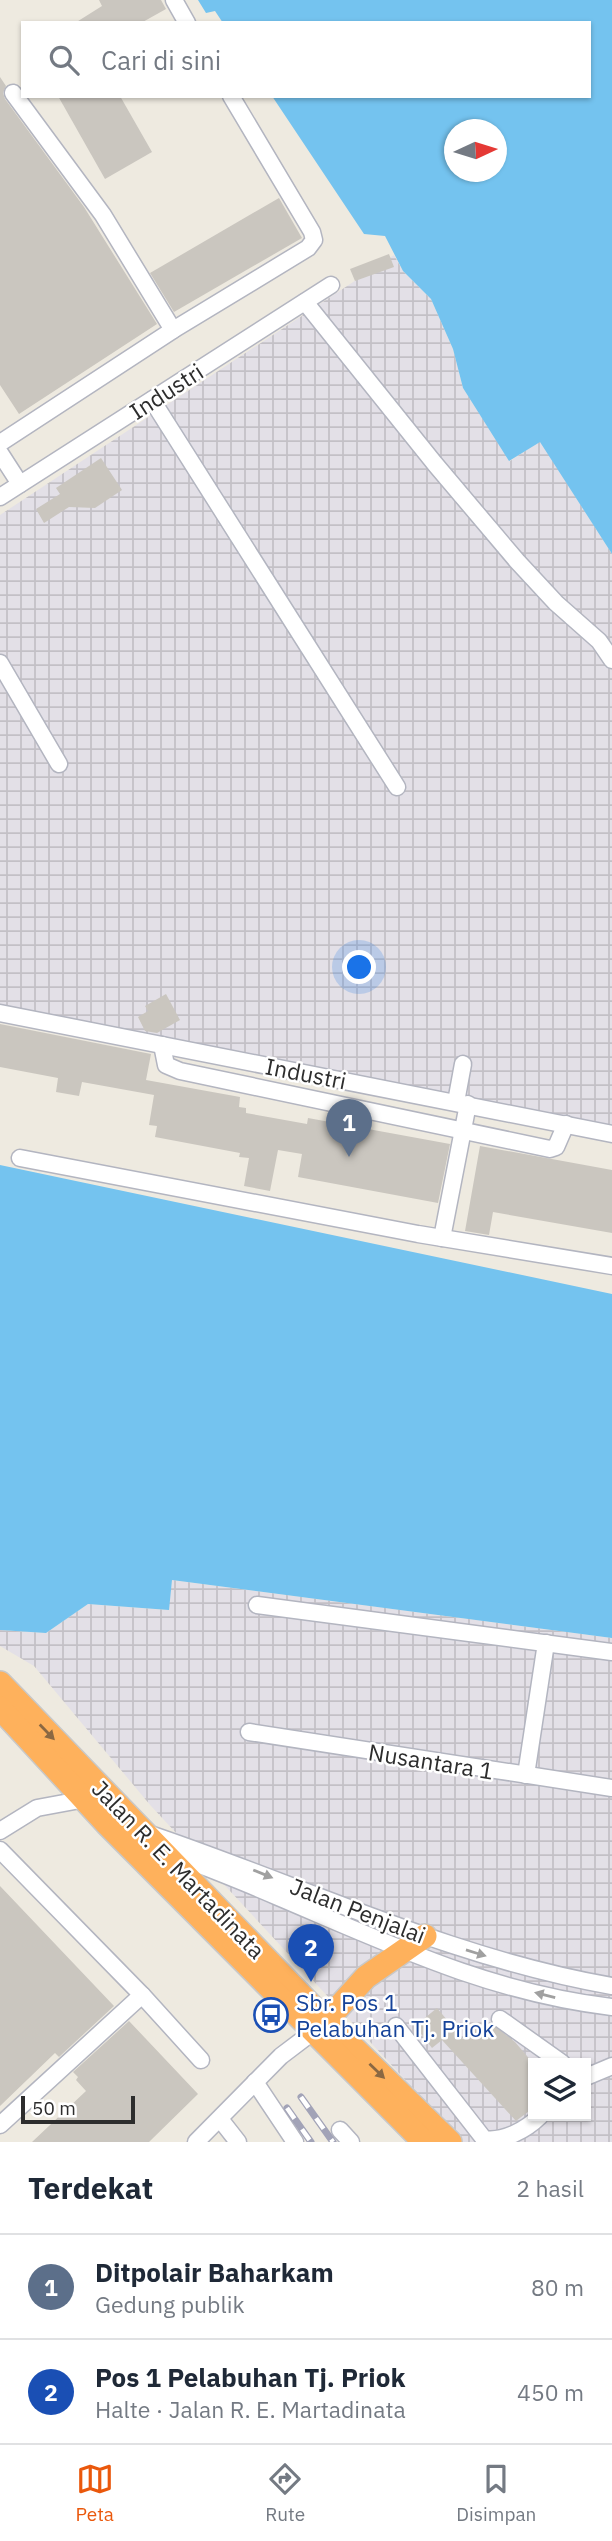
<!DOCTYPE html>
<html lang="id">
<head>
<meta charset="utf-8">
<style>
	body { margin:0; font-family:"IBM Plex Sans",sans-serif; background:#f2f2f3; color:#1f2937 }
	.controls { position:absolute; right:21px; bottom:21px; display:grid; overflow:hidden; border-radius:0px; box-shadow:0 2px 5px #0004 }
	.controls button { width:63px; height:63px; display:grid; place-items:center; padding:0; border:0; border-bottom:2px solid #e0e1e3; background:#fff; color:#1f2937; font:35px sans-serif }
	.compass { position:absolute; left:444px; top:119px; width:63px; height:63px; border-radius:50%; background:#fff; box-shadow:0 2px 5px #0004; rotate:86deg }
	.scale { position:absolute; left:21px; bottom:18px; width:114px; box-sizing:border-box; padding-left:7px; border:4px solid #2d2d2d; border-top:0; font-size:19px; line-height:24px; white-space:nowrap; color:#2d2d2d; -webkit-text-stroke:5px #fff; paint-order:stroke }
	.you { position:absolute; left:360px; top:968px; width:24px; height:24px; margin:-18px; border:5px solid #fff; border-radius:50%; background:#1a73e8; box-shadow:0 0 0 10px #1a73e833 }
	.badge { display:grid; place-items:center; width:46px; height:46px; border-radius:50%; background:#ea580c; color:#fff; font-size:23px; font-weight:700 }
	.pin { position:absolute; translate:-50% -58px; filter:drop-shadow(0 2px 4px #0008) }
	.pin::after { content:''; position:absolute; top:37px; width:24px; height:21px; background:inherit; clip-path:polygon(0 0,100% 0,50% 100%) }
	.list { margin:0; padding:0; list-style:none }
	h2 { display:flex; justify-content:space-between; align-items:center; height:91px; margin:0; padding:0 28px; font-size:30px }
	h2 small { font-size:23px; font-weight:400; color:#747a83 }
	.list li { display:grid; grid-template-columns:46px 1fr auto; gap:21px; align-items:center; box-sizing:border-box; height:105px; padding:0 28px; border-top:2px solid #e0e1e3 }
	.list b { display:block; font-size:26px; white-space:nowrap }
	.list p { margin:0; font-size:23px; white-space:nowrap; color:#747a83 }
	.list em { font-size:23px; font-style:normal; color:#747a83 }
	.icon { flex:none; width:38px; height:38px; fill:none; stroke:currentColor; stroke-width:2; stroke-linecap:round; stroke-linejoin:round }
	.map { position:relative; flex:none; width:612px; height:2142px; overflow:hidden }
	.search { position:absolute; background:#fff; box-shadow:0 2px 5px #0004; left:21px; right:21px; top:21px; height:77px; display:flex; align-items:center; gap:18px; box-sizing:border-box; padding:0 24px; border-radius:0px; color:#747a83; font-size:26px }
	.sheet { height:301px; background:#fff }
	nav { display:flex; justify-content:space-around; align-items:center; box-sizing:border-box; height:98px; border-top:2px solid #e0e1e3; background:#fff; font-size:19px; color:#747a83 }
	nav a { display:grid; justify-items:center; gap:4px }
	nav .on { color:#ea580c }
	.map>svg:first-child { display:block }
</style>
</head>
<body>
<div class="map">
<svg width="612" height="2142" viewBox="0 0 612 2142">
	<defs>
		<pattern id="industrial-grid" width="8" height="8" patternUnits="userSpaceOnUse" patternTransform="scale(1.75)"><rect width="8" height="8" fill="#e3e0e7"/><path d="M0 4h8M4 0v8" fill="none" stroke="#c3c0c6"/></pattern>
	</defs>
	<rect width="100%" height="100%" fill="#eeeae0"/>
	<g fill="url(#industrial-grid)" fill-rule="evenodd">
		<polygon points="394,255 403,271 431,299 453,349 463,388 510,461 540,441 612,554 612,1127 0,1004 0,515"/>
		<path d="M 172,1580 L 612,1638 L 612,2142 L 463,2142 L 151,1806 L 34,1666 L 0,1646 L 0,1630 L 46,1633 L 88,1604 L 168,1610 ZM 533,2063 L 586,2063 L 586,2116 L 533,2116 Z"/>
	</g>
	<g fill="#74c3ef" fill-rule="evenodd">
		<path d="M 198,0 L 612,0 L 612,554 L 540,442 L 509,461 L 463,388 L 453,349 L 431,299 L 403,271 L 385,236 L 364,234 L 272,96 L 589,96 L 589,23 L 223,23 L 215,11 L 206,13 ZM 454,130 L 496,130 L 496,172 L 454,172 Z"/>
		<polygon points="0,1165 612,1294 612,1638 172,1580 169,1610 88,1604 46,1633 0,1630"/>
	</g>
	<g fill="#cac6bf">
		<polygon points="99,0 161,0 166,9 141,23 75,23 102,6"/>
		<polygon points="0,77 6,86 3,93 5,99 84,207 157,324 19,414 0,385"/>
		<polygon points="58,96 120,96 152,152 105,179"/>
		<polygon points="279,198 302,238 174,312 150,273"/>
		<polygon points="389,254 394,267 355,281 350,269"/>
		<polygon points="101,458 122,490 95,508 69,507 44,523 36,509 60,494 56,488"/>
		<polygon points="166,994 180,1020 157,1033 145,1031 138,1017 148,1011 145,1006"/>
		<polygon points="0,1024 151,1054 146,1080 240,1097 239,1107 246,1108 246,1113 307,1124 308,1118 450,1144 438,1203 298,1177 302,1154 278,1150 270,1191 244,1186 249,1158 239,1157 240,1153 155,1137 157,1126 149,1125 154,1095 82,1082 79,1096 56,1092 58,1078 0,1067"/>
		<polygon points="480,1146 612,1170 612,1233 493,1212 489,1235 465,1231"/>
		<polygon points="0,1886 114,2006 59,2057 55,2053 0,2106"/>
		<polygon points="437,2008 463,2039 476,2028 481,2032 491,2023 515,2042 533,2063 533,2108 516,2121 442,2040 432,2048 415,2026"/>
		<polygon points="129,2021 198,2094 149,2142 32,2142 86,2091 76,2080 78,2077 73,2072"/>
	</g>
	<g fill="none" stroke-linecap="round" stroke-linejoin="round">
		<g stroke="#b3b5c0" stroke-width="19">
			<g id="minor">
				<polyline points="174,0 187,23"/>
				<polyline points="13,93 103,215 173,330"/>
				<polyline points="305,302 435,464 517,561 556,603 599,641 612,660"/>
				<polyline points="152,400 397,787"/>
				<polyline points="0,443 173,330 308,248 314,240 312,232 231,96"/>
				<polyline points="0,453 20,484"/>
				<polyline points="0,497 331,285"/>
				<polyline points="0,663 59,764"/>
				<polyline points="0,1013 612,1134"/>
				<polyline points="162,1045 166,1065 180,1071 550,1149 556,1147 566,1124"/>
				<polyline points="456,1102 463,1064"/>
				<polyline points="20,1158 418,1234 612,1266"/>
				<polyline points="442,1238 468,1104"/>
				<polyline points="257,1605 612,1652"/>
				<polyline points="249,1732 612,1788"/>
				<polyline points="526,1775 546,1643"/>
				<polyline points="0,1831 37,1808 91,1798"/>
				<path d="M 147,1833 C 302,1885 450,1958 612,1986"/>
				<polyline points="0,1850 142,1995 201,2060"/>
				<path d="M 169,1853 C 205,1867 242,1881 278,1897 C 389,1944 491,1993 612,2007"/>
				<polyline points="500,2019 562,2063"/>
				<path d="M 396,2026 L 484,2139 C 503,2142 526,2130 540,2116"/>
				<polyline points="586,2077 612,2066"/>
				<polyline points="255,2082 295,2142"/>
				<polyline points="220,2119 238,2142"/>
				<polyline points="0,2125 142,1995"/>
				<polyline points="340,2130 351,2142"/>
				<polyline points="196,2142 281,2056 322,2025"/>
			</g>
		</g>
		<g stroke="#c8c8c8" stroke-width="26">
			<g id="highway">
				<polyline points="0,1683 326,2021 450,2142"/>
				<polyline points="0,1708 107,1824 424,2142"/>
				<polyline points="326,2021 366,1977 425,1936"/>
			</g>
		</g>
		<use href="#minor" stroke="#fff" stroke-width="16"/>
		<use href="#highway" stroke="#feb15c" stroke-width="23"/>
		<g stroke="#a2a3b7" stroke-width="7">
			<g id="rail">
				<polyline points="301,2097 333,2142"/>
				<polyline points="287,2108 311,2142"/>
			</g>
		</g>
		<use href="#rail" stroke="#fff" stroke-width="4.5" stroke-dasharray="13" stroke-linecap="butt"/>
	</g>
	<defs><path id="oneway-solid" d="M-6-.8H1V-3.2L6.5 0L1 3.2V.8H-6Z" transform="scale(1.75)"/></defs>
	<g fill="#8b6842">
		<use href="#oneway-solid" transform="translate(47 1732) rotate(46)"/>
		<use href="#oneway-solid" transform="translate(377 2071) rotate(44)"/>
	</g>
	<g fill="#a0a0a0">
		<use href="#oneway-solid" transform="translate(263 1874) rotate(22)"/>
		<use href="#oneway-solid" transform="translate(476 1953) rotate(17)"/>
		<use href="#oneway-solid" transform="translate(545 1995) rotate(-166)"/>
	</g>
	<defs>
		<g id="bus-ring" transform="scale(1.75)"><circle r="9.5" fill="#fff" stroke="#1a4fb4" stroke-width="1.5"/><path d="M-5-6H5V4H4V6H2V4H-2V6H-4V4H-5ZM-3.5-4V0h7V-4ZM-3.5 1.2v1.5H-2V1.2ZM2 1.2v1.5H3.5V1.2Z" fill="#1a4fb4"/></g>
	</defs>
	<g fill-rule="evenodd">
		<use href="#bus-ring" x="271" y="2015"/>
	</g>
	<g text-anchor="middle" dominant-baseline="central" stroke-width="5" stroke-linejoin="round" paint-order="stroke">
		<g font-size="23" fill="#2d2d2d" stroke="#fff">
			<text transform="translate(166 391) rotate(-33)">Industri</text>
			<text transform="translate(306 1073) rotate(11)">Industri</text>
			<text transform="translate(431 1761) rotate(9)">Nusantara 1</text>
			<text transform="translate(179 1869) rotate(46)">Jalan R. E. Martadinata</text>
			<text transform="translate(358 1910) rotate(21)">Jalan Penjalai</text>
		</g>
		<g font-size="23" fill="#164399" stroke="#fff" text-anchor="start">
			<text x="296" y="2002">Sbr. Pos 1<tspan x="296" dy="26">Pelabuhan Tj. Priok</tspan></text>
		</g>
	</g>
</svg>
<div class="controls">
<button><svg class="icon" aria-label="layers" viewBox="0 0 24 24"><path d="M12 4l9 5-9 5-9-5zM3 14l9 5 9-5"/></svg></button>
</div>
<svg class="compass" viewBox="-18 -18 36 36"><path d="M0-13l5 13h-10z" fill="#e53935"/><path d="M0 13l5-13h-10z" fill="#747a83"/></svg>
<div class="scale">50 m</div>
<div class="you"></div>
<div class="pin badge" style="left:349px;top:1157px;background:#5c6f8a">1</div>
<div class="pin badge" style="left:311px;top:1982px;background:#1a4fb4">2</div>
<div class="search"><svg class="icon" aria-label="search" viewBox="0 0 24 24"><circle cx="10" cy="10" r="6"/><path d="M15 15l6 6"/></svg>Cari di sini</div>
</div>
<section class="sheet">
<h2>Terdekat<small>2 hasil</small></h2>
<ul class="list">
<li><span class="badge" style="background:#5c6f8a">1</span><div><b>Ditpolair Baharkam</b><p>Gedung publik</p></div><em>80 m</em></li>
<li><span class="badge" style="background:#1a4fb4">2</span><div><b>Pos 1 Pelabuhan Tj. Priok</b><p>Halte · Jalan R. E. Martadinata</p></div><em>450 m</em></li>
</ul>
</section>
<nav>
<a class="on"><svg class="icon" aria-label="map" viewBox="0 0 24 24"><path d="M3 6l6-2 6 2 6-2v14l-6 2-6-2-6 2zM9 4v14M15 6v14"/></svg>Peta</a>
<a><svg class="icon" aria-label="directions" viewBox="0 0 24 24"><path d="M12 3l9 9-9 9-9-9zM9 14v-3h6M13 9l2 2-2 2"/></svg>Rute</a>
<a><svg class="icon" aria-label="saved" viewBox="0 0 24 24"><path d="M7 4h10v16l-5-4-5 4z"/></svg>Disimpan</a>
</nav>
</body>
</html>
